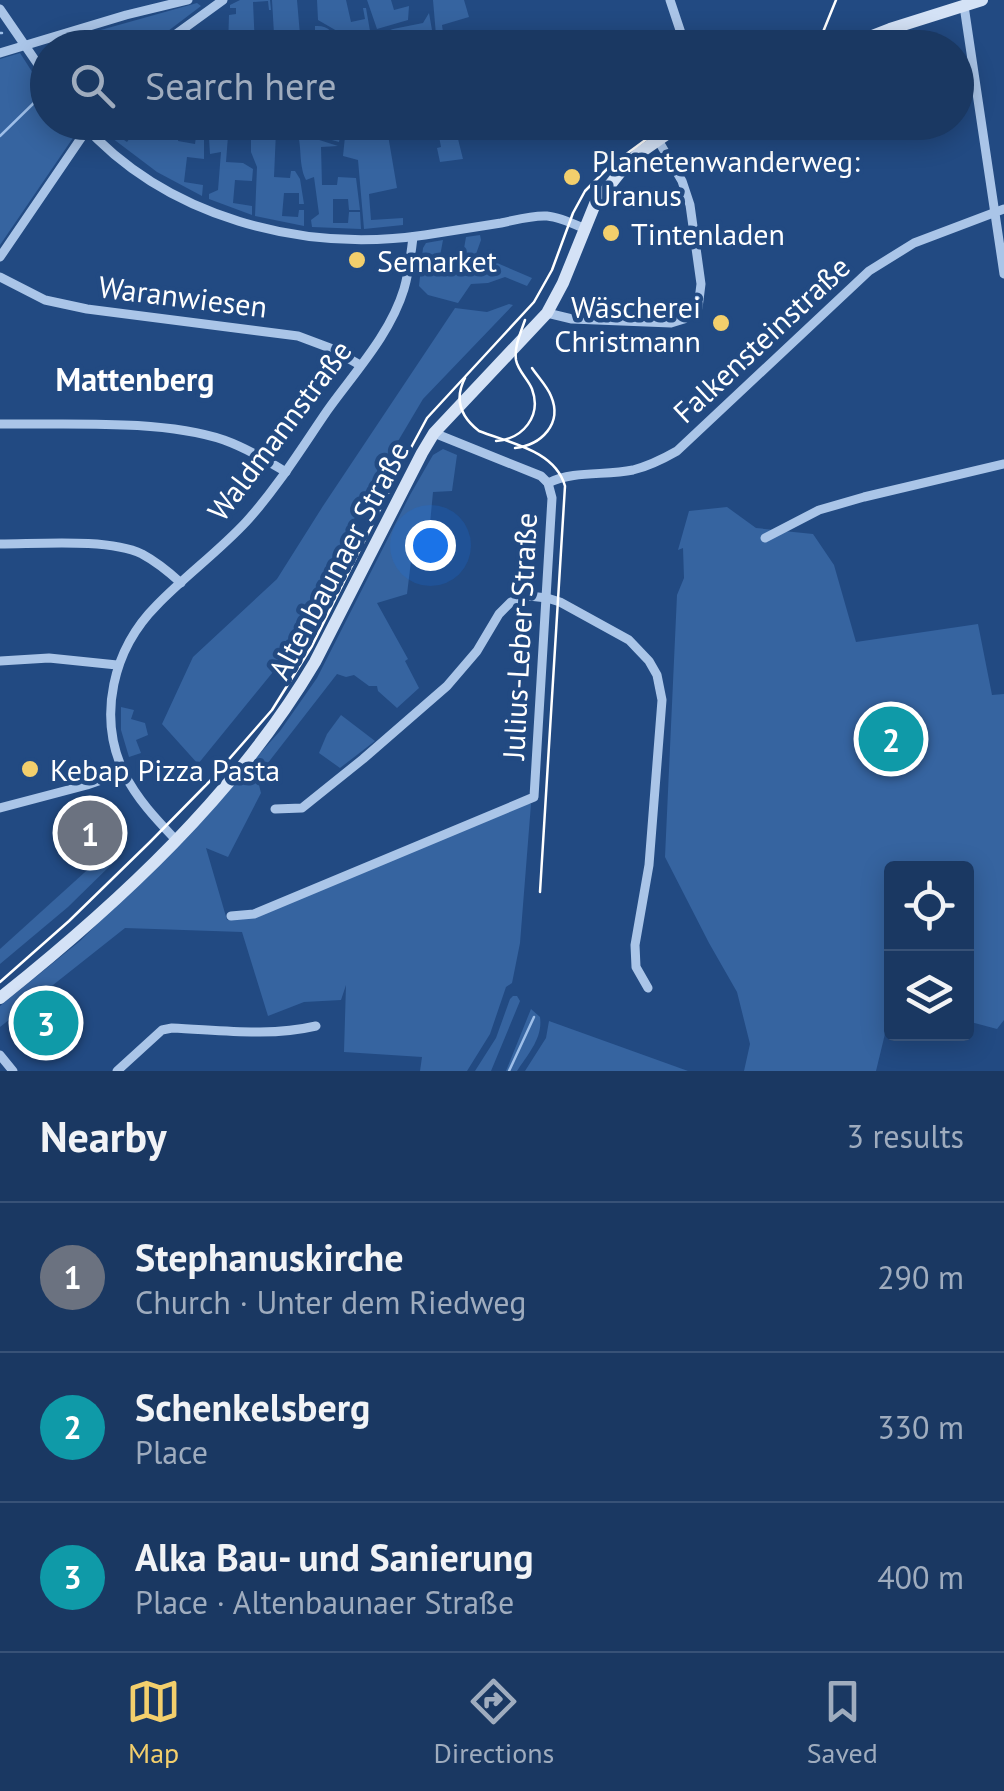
<!DOCTYPE html>
<html lang="en">
<head>
<meta charset="utf-8">
<style>
	body { margin:0; font-family:"PT Sans",sans-serif; background:#27436b; color:#f1f3f6 }
	.controls { position:absolute; right:30px; bottom:30px; display:grid; overflow:hidden; border-radius:10px; box-shadow:0 5px 25px #0003 }
	.controls button { width:90px; height:90px; display:grid; place-items:center; padding:0; border:0; border-bottom:2px solid #385277; background:#1a3862; color:#f1f3f6; font:50px sans-serif }
	.you { position:absolute; left:430px; top:545px; width:35px; height:35px; margin:-25px; border:8px solid #fff; border-radius:50%; background:#1a73e8; box-shadow:0 0 0 15px #1a73e833 }
	.badge { display:grid; place-items:center; width:65px; height:65px; border-radius:50%; background:#f3cf6c; color:#fff; font-size:32px; font-weight:700 }
	.pin { position:absolute; translate:-50% -50%; border:5px solid #fff; box-shadow:0 2px 10px #0006 }
	.list { margin:0; padding:0; list-style:none }
	h2 { display:flex; justify-content:space-between; align-items:center; height:130px; margin:0; padding:0 40px; font-size:42px }
	h2 small { font-size:32px; font-weight:400; color:#9facbe }
	.list li { display:grid; grid-template-columns:65px 1fr auto; gap:30px; align-items:center; box-sizing:border-box; height:150px; padding:0 40px; border-top:2px solid #385277 }
	.list b { display:block; font-size:38px; white-space:nowrap }
	.list p { margin:0; font-size:32px; white-space:nowrap; color:#9facbe }
	.list em { font-size:32px; font-style:normal; color:#9facbe }
	.icon { flex:none; width:55px; height:55px; fill:none; stroke:currentColor; stroke-width:2; stroke-linecap:round; stroke-linejoin:round }
	.map { position:relative; flex:none; width:1004px; height:1071px; overflow:hidden }
	.search { position:absolute; background:#1a3862; box-shadow:0 5px 25px #0003; left:30px; right:30px; top:30px; height:110px; display:flex; align-items:center; gap:25px; box-sizing:border-box; padding:0 35px; border-radius:55px; color:#9facbe; font-size:38px }
	.sheet { height:580px; background:#1a3862 }
	nav { display:flex; justify-content:space-around; align-items:center; box-sizing:border-box; height:140px; border-top:2px solid #385277; background:#1a3862; font-size:28px; color:#9facbe }
	nav a { display:grid; justify-items:center; gap:5px }
	nav .on { color:#f3cf6c }
	.map>svg:first-child { display:block }
</style>
</head>
<body>
<div class="map">
<svg width="1004" height="1071" viewBox="0 0 1004 1071">
	<rect width="100%" height="100%" fill="#224a82"/>
	<g fill="#3664a0">
		<polygon points="240,0 270,0 271,10 269,10 268,1 253,2 255,47 228,47 229,15 236,14 236,8 230,8 230,5"/>
		<path d="M 272,0 L 297,0 L 300,35 L 315,34 L 315,26 C 328,25 334,32 337,43 L 336,46 L 281,47 L 274,34 Z"/>
		<polygon points="317,0 346,0 351,22 365,19 363,8 366,8 370,31 342,43 337,31 318,20"/>
		<polygon points="367,0 391,0 394,10 409,6 408,20 377,29"/>
		<polygon points="433,0 464,0 469,17 442,25 443,32 436,35"/>
		<polygon points="197,3 201,6 147,47 87,47 90,33"/>
		<polygon points="429,13 435,47 343,47 393,29 423,23"/>
		<polygon points="20,53 47,95 48,122 72,123 77,128 77,132 0,245 0,59"/>
		<polygon points="141,123 181,123 178,141 195,144 196,137 204,138 204,159 187,157 184,182 203,185 202,196 157,172 112,138 115,134 127,142"/>
		<polygon points="208,123 229,123 226,162 243,163 253,169 252,181 235,180 233,203 252,206 252,215 209,199 209,194 218,190 221,152 210,154"/>
		<polygon points="251,123 264,123 292,131 276,131 274,177 290,178 291,171 295,171 300,179 304,204 299,204 299,193 284,193 282,216 298,217 299,210 304,210 304,226 255,216 257,167 251,152"/>
		<path d="M 295,123 L 343,123 L 339,142 L 314,135 L 313,138 L 338,146 L 321,147 L 322,185 L 337,185 L 338,177 L 356,178 L 360,210 L 349,210 L 348,199 L 333,199 L 333,223 L 348,223 L 349,212 L 360,212 L 361,229 L 312,227 L 311,220 L 319,214 L 314,177 L 306,180 C 297,162 304,141 294,127 Z"/>
		<polygon points="454,123 463,159 440,162 437,148 441,147 437,126 428,126 427,123 387,129 397,188 369,194 371,220 403,218 403,225 364,229 358,160 343,156 346,127 349,123"/>
		<polygon points="480,235 481,240 476,254 532,278 527,286 505,277 488,283 471,284 458,303 428,295 419,286 423,248 426,243 443,240 440,256 431,255 428,268 467,276 470,262 462,260 466,237"/>
		<polygon points="509,304 513,305 423,399 366,495 286,656 198,764 162,724 193,657 277,579 323,506 455,308 487,312"/>
		<polygon points="443,449 457,455 452,491 433,492 430,524 412,553 407,594 377,603 408,659 405,661 419,688 397,708 378,691 377,686 369,686 354,675 346,677 337,674 257,777 261,793 228,857 206,848 227,920 255,917 528,803 531,804 520,943 512,983 506,987 490,1034 467,1071 420,1071 422,1057 344,1052 346,985 341,1000 304,1002 268,1016 242,932 125,928 0,1027 0,1006 80,941 186,836 280,731 317,678 410,495 433,455"/>
		<polygon points="727,507 756,528 813,534 834,565 856,642 978,624 992,695 1004,694 1004,1020 997,1029 967,1021 966,868 892,868 891,1009 876,1071 744,1071 750,1044 737,992 709,943 665,857 677,595 684,578 683,548 678,550 689,511"/>
		<polygon points="121,707 134,710 131,719 145,723 148,735 136,740 141,753 129,757 121,730"/>
		<polygon points="341,715 375,741 340,768 319,753 327,734"/>
		<polygon points="116,844 118,858 68,907 0,964 0,949"/>
		<polygon points="513,996 517,996 520,1001 491,1071 475,1071 496,1038 510,999"/>
		<path d="M 531,1009 L 540,1017 C 543,1038 528,1054 517,1071 L 506,1071 Z"/>
		<polygon points="549,1021 688,1071 525,1071 546,1038"/>
	</g>
	<g fill="none" stroke-linecap="round" stroke-linejoin="round">
		<g stroke="#9ebfe9" stroke-width="2.5">
			<polyline points="0,33 2,33"/>
			<polyline points="0,136 40,97"/>
			<polyline points="509,1071 534,1017"/>
		</g>
		<g stroke="#aac5e8" stroke-width="9">
			<polyline points="670,0 686,48"/>
			<polyline points="964,6 1004,274"/>
			<polyline points="0,9 48,79"/>
			<polyline points="157,48 223,0"/>
			<polyline points="0,53 126,15 188,0"/>
			<path d="M 81,122 C 166,218 302,253 425,235 C 451,231 476,227 501,223 C 516,220 532,215 547,216 C 559,217 572,223 583,228"/>
			<polyline points="0,257 92,122"/>
			<polyline points="0,277 45,300 87,309 298,336 330,348 360,365"/>
			<polyline points="547,313 572,319 671,323 684,319 698,308 701,284 690,205 682,181 658,140"/>
			<path d="M 0,424 C 68,425 160,419 224,440 C 246,448 266,460 286,472"/>
			<path d="M 548,483 C 575,470 605,476 633,470 C 649,466 663,459 677,451 L 869,271 L 914,243 L 1004,209"/>
			<polyline points="765,538 819,510 864,497 1004,464"/>
			<path d="M 0,544 C 39,544 108,538 142,554 C 157,562 169,572 181,583"/>
			<polyline points="0,661 49,658 117,665"/>
			<polyline points="0,808 87,785 124,772"/>
			<polyline points="275,809 302,808 363,759 447,686 477,651 499,614 511,602 529,596 547,598 560,602 629,640 649,661 657,675 662,700 649,865 635,945 636,967 648,988"/>
			<path d="M 175,839 C 156,819 137,799 124,773 C 97,716 113,649 157,605 C 185,576 218,552 246,522 C 277,488 301,449 327,411 C 354,373 390,335 404,289 C 409,272 411,254 413,237"/>
			<polyline points="231,916 254,914 534,797 552,498 548,483 541,476 434,433"/>
			<polyline points="0,1055 13,1071"/>
			<path d="M 117,1071 L 162,1030 L 172,1028 C 220,1030 269,1037 316,1026"/>
		</g>
		<g stroke="#d4e2f6" stroke-width="12">
			<polyline points="841,48 890,29 982,0"/>
			<path d="M 0,998 C 119,903 237,794 315,662 L 422,453 L 434,433 L 547,313 L 563,283 L 595,204 L 621,171 L 638,154 L 684,122"/>
		</g>
		<g stroke="#fff" stroke-width="2.5">
			<polyline points="809,48 823,32 836,0"/>
			<path d="M 465,378 C 454,399 461,417 479,431 C 509,443 555,450 565,486 L 540,892"/>
			<path d="M 496,441 C 523,439 542,416 532,389 C 528,379 518,371 516,360 C 514,346 521,332 525,320"/>
			<path d="M 515,448 C 541,445 563,424 551,396 C 547,386 538,377 532,368"/>
			<polyline points="0,982 69,921 150,842 209,782 272,710 312,646 405,459 427,418 534,302 552,270 573,213 585,191 610,166 670,122"/>
		</g>
	</g>
	<g fill="#f3cf6c" stroke="#224a82" stroke-width="4">
		<circle cx="572" cy="177" r="10"/>
		<circle cx="611" cy="233" r="10"/>
		<circle cx="357" cy="260" r="10"/>
		<circle cx="721" cy="323" r="10"/>
		<circle cx="30" cy="769" r="10"/>
	</g>
	<g text-anchor="middle" dominant-baseline="central" stroke-width="9" stroke-linejoin="round" paint-order="stroke">
		<g font-size="30" fill="#fff" stroke="#224a82" text-anchor="start">
			<text x="592" y="160">Planetenwanderweg:<tspan x="592" dy="34">Uranus</tspan></text>
			<text x="631" y="233">Tintenladen</text>
			<text x="377" y="260">Semarket</text>
			<text x="701" y="306" text-anchor="end">Wäscherei<tspan x="701" dy="34">Christmann</tspan></text>
			<text x="50" y="769">Kebap Pizza Pasta</text>
		</g>
		<g font-size="30" fill="#fff" stroke="#224a82">
			<text transform="translate(183 296) rotate(7)">Waranwiesen</text>
			<text transform="translate(761 339) rotate(-43)">Falkensteinstraße</text>
			<text transform="translate(279 430) rotate(-53)">Waldmannstraße</text>
			<text transform="translate(338 560) rotate(-62)">Altenbaunaer Straße</text>
			<text transform="translate(519 636) rotate(-87)">Julius-Leber-Straße</text>
		</g>
		<g font-size="32" font-weight="bold" fill="#fff" stroke="#224a82">
			<text x="135" y="379">Mattenberg</text>
		</g>
	</g>
</svg>
<div class="controls">
<button><svg class="icon" aria-label="locate" viewBox="0 0 24 24"><circle cx="12" cy="12" r="6"/><path d="M12 2v4M12 18v4M2 12h4M18 12h4"/></svg></button>
<button><svg class="icon" aria-label="layers" viewBox="0 0 24 24"><path d="M12 4l9 5-9 5-9-5zM3 14l9 5 9-5"/></svg></button>
</div>
<div class="you"></div>
<div class="pin badge" style="left:90px;top:833px;background:#6b7280">1</div>
<div class="pin badge" style="left:891px;top:739px;background:#0f9aa8">2</div>
<div class="pin badge" style="left:46px;top:1023px;background:#0f9aa8">3</div>
<div class="search"><svg class="icon" aria-label="search" viewBox="0 0 24 24"><circle cx="10" cy="10" r="6"/><path d="M15 15l6 6"/></svg>Search here</div>
</div>
<section class="sheet">
<h2>Nearby<small>3 results</small></h2>
<ul class="list">
<li><span class="badge" style="background:#6b7280">1</span><div><b>Stephanuskirche</b><p>Church · Unter dem Riedweg</p></div><em>290 m</em></li>
<li><span class="badge" style="background:#0f9aa8">2</span><div><b>Schenkelsberg</b><p>Place</p></div><em>330 m</em></li>
<li><span class="badge" style="background:#0f9aa8">3</span><div><b>Alka Bau- und Sanierung</b><p>Place · Altenbaunaer Straße</p></div><em>400 m</em></li>
</ul>
</section>
<nav>
<a class="on"><svg class="icon" aria-label="map" viewBox="0 0 24 24"><path d="M3 6l6-2 6 2 6-2v14l-6 2-6-2-6 2zM9 4v14M15 6v14"/></svg>Map</a>
<a><svg class="icon" aria-label="directions" viewBox="0 0 24 24"><path d="M12 3l9 9-9 9-9-9zM9 14v-3h6M13 9l2 2-2 2"/></svg>Directions</a>
<a><svg class="icon" aria-label="saved" viewBox="0 0 24 24"><path d="M7 4h10v16l-5-4-5 4z"/></svg>Saved</a>
</nav>
</body>
</html>
